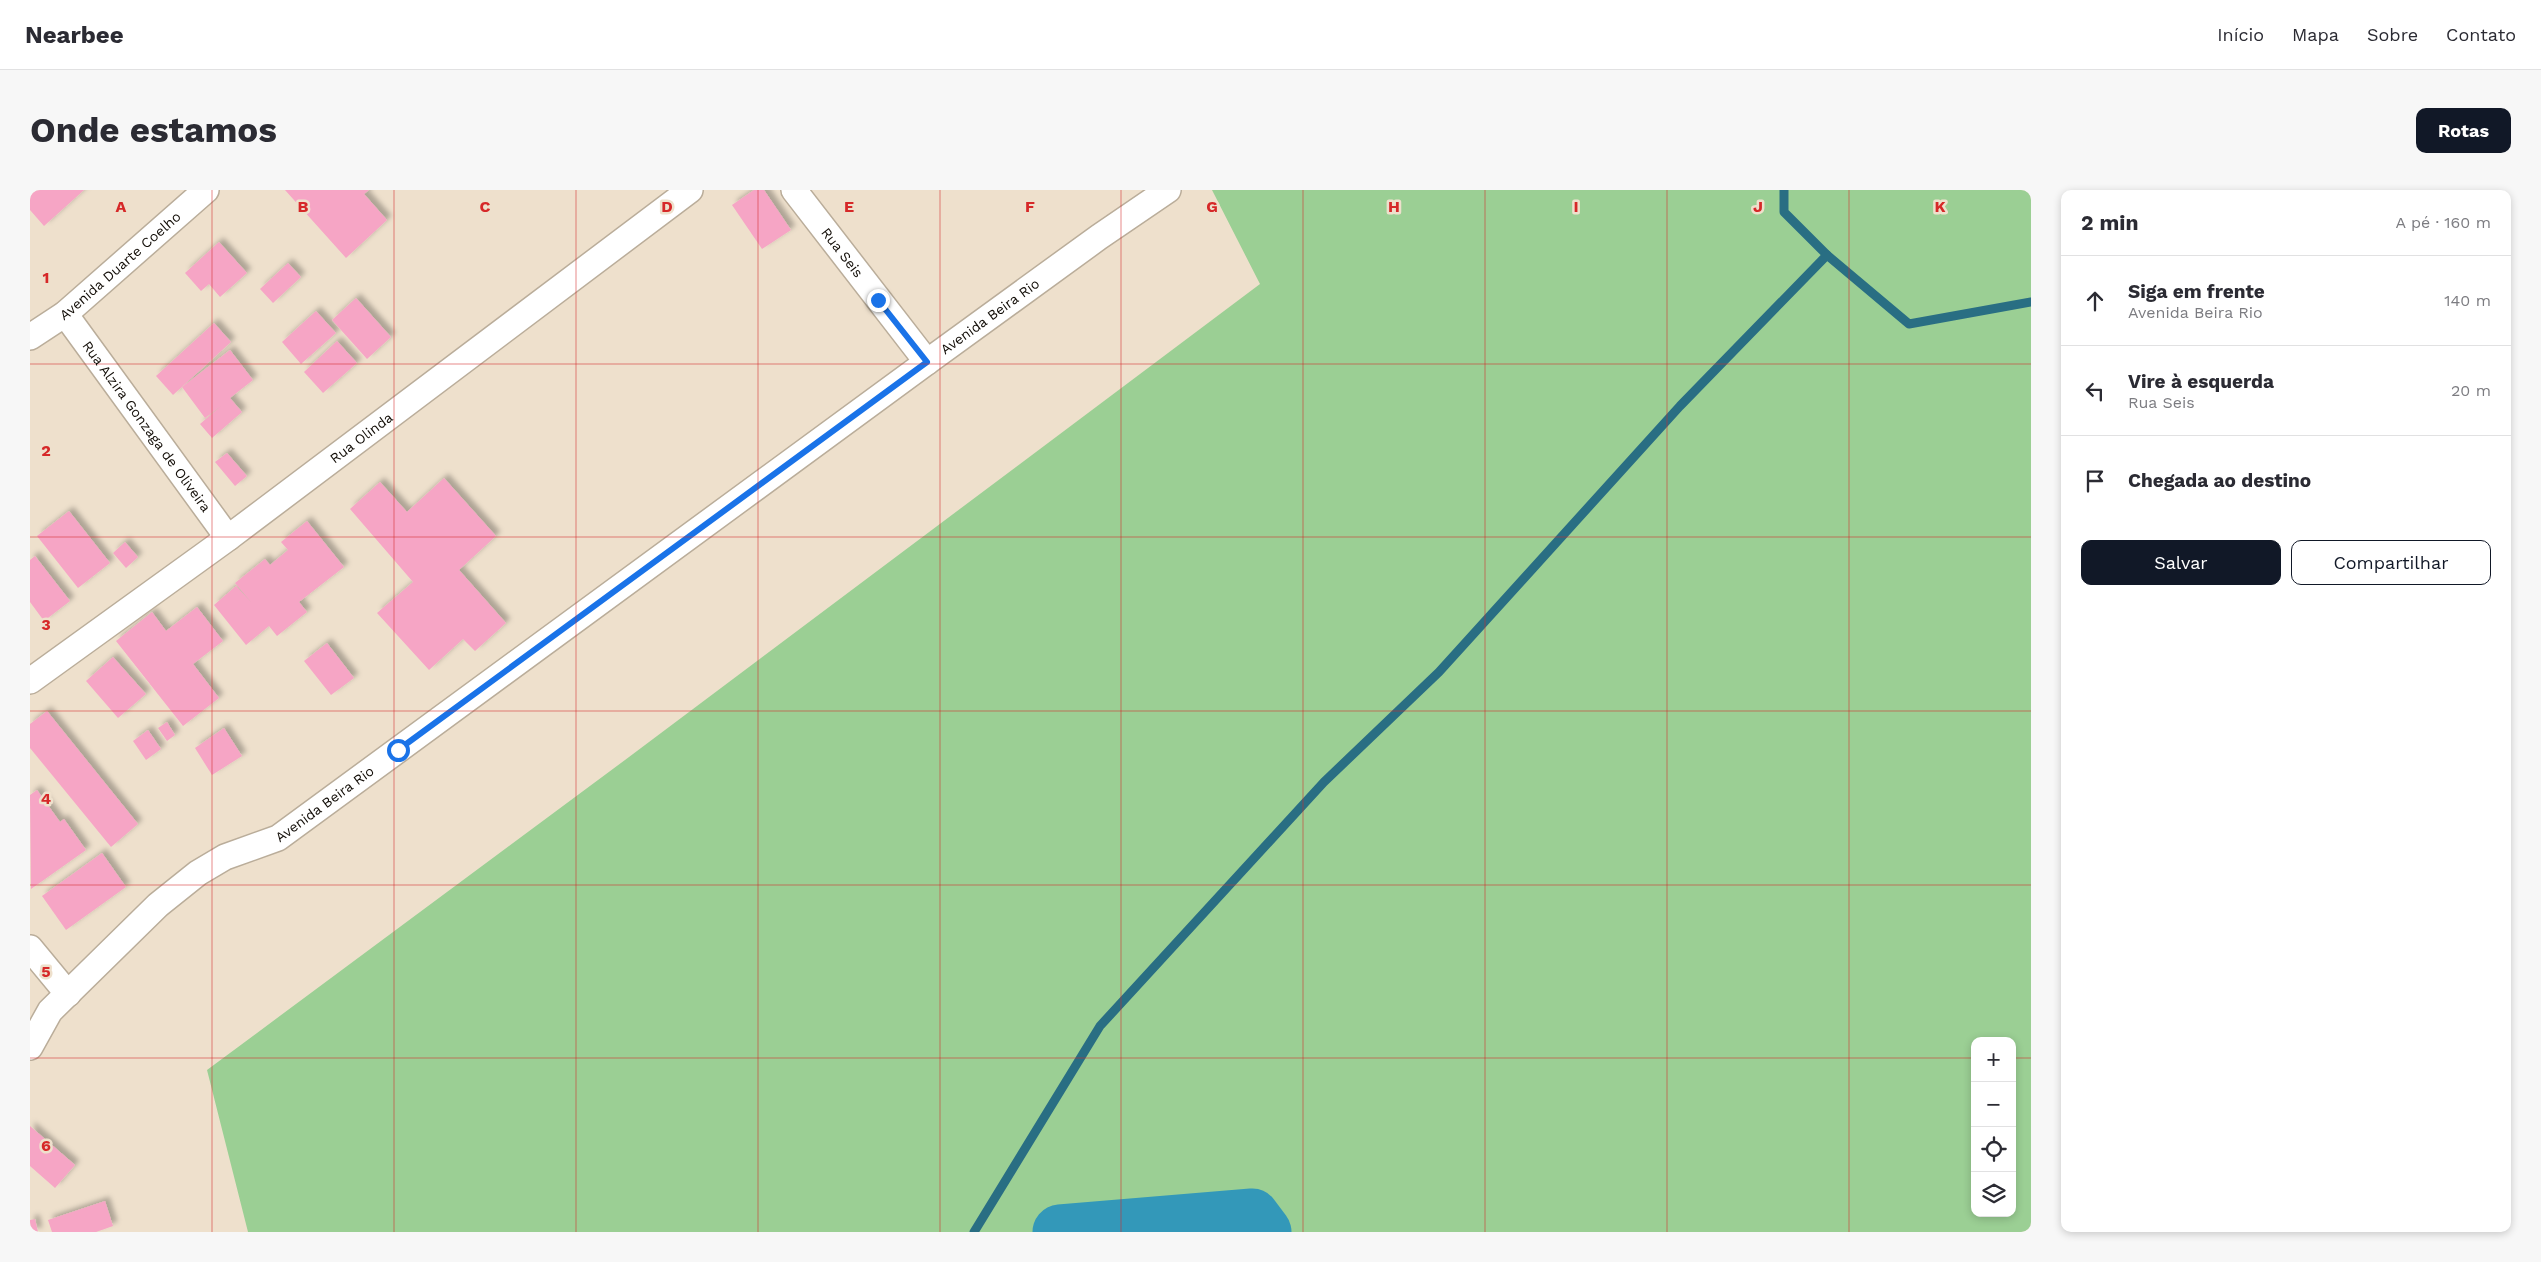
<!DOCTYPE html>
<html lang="pt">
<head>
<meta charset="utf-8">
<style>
	body { margin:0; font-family:"Work Sans",sans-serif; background:#f7f7f7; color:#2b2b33 }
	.controls { position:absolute; right:15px; bottom:15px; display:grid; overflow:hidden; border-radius:10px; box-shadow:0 2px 8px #0003 }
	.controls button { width:45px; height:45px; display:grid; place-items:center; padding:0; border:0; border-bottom:1px solid #e1e1e2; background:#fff; color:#2b2b33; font:25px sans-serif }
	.stop { position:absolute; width:15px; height:15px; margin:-11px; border:4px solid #1a73e8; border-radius:50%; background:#fff }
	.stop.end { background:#1a73e8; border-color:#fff; box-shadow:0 1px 5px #0008 }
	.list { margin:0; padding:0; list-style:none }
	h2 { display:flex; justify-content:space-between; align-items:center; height:65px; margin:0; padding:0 20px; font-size:21px }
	h2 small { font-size:16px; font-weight:400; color:#7c7c81 }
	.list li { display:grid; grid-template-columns:32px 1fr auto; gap:15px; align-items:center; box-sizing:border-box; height:90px; padding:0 20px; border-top:1px solid #e1e1e2 }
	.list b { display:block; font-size:19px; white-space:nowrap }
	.list p { margin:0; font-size:16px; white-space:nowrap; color:#7c7c81 }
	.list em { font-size:16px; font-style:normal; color:#7c7c81 }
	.actions { display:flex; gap:10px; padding:15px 20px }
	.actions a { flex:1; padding:11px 0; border:1px solid #111827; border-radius:10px; text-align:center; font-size:18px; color:#111827 }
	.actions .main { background:#111827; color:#fff }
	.icon { flex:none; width:28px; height:28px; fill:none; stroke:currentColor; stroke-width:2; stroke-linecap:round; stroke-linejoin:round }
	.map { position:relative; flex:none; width:2001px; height:1042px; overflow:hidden; border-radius:10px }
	header { display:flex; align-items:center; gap:30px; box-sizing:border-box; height:70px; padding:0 25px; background:#fff; border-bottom:1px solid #e1e1e2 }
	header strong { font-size:24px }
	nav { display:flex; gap:28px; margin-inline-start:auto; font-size:18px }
	.intro { display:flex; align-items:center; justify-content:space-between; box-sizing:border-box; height:120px; padding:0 30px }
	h1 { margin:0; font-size:35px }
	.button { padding:12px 22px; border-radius:10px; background:#111827; color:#fff; font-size:18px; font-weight:700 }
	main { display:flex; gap:30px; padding:0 30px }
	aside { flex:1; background:#fff; border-radius:10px; box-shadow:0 2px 8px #0003 }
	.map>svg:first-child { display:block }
</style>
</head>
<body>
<header>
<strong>Nearbee</strong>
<nav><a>Início</a><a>Mapa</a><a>Sobre</a><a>Contato</a></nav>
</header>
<div class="intro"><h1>Onde estamos</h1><a class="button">Rotas</a></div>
<main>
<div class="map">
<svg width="2001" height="1042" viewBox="0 0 2001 1042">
	<defs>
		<filter id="shadow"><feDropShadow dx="4.5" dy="-4.5" stdDeviation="2.5" flood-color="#0004"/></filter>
	</defs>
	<rect width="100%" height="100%" fill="#eee0cc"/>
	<path fill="#9bcf94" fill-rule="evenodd" d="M 1182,0 L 2001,0 L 2001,1042 L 218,1042 L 177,880 L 595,570 L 1230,94 ZM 1945,851 L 1982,851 L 1982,1023 L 1945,1023 Z"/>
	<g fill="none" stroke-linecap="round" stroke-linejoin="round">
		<g stroke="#296e83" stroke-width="9">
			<polyline points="1754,0 1754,22 1797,65"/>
			<polyline points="944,1042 1070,836 1294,592 1409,482 1650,216 1797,65 1879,134 2001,112"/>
		</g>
		<polyline stroke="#3398b9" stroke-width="55" points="1030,1042 1222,1026 1234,1042"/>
	</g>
	<g fill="#f6a5c5" filter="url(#shadow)">
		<polygon points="0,0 54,0 14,36 0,20"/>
		<polygon points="255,0 339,0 334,4 357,30 316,68"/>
		<polygon points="724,0 734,0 761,40 732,59 702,15"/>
		<polygon points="189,52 217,83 190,107 179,94 171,101 155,83"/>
		<polygon points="258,73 271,87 243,113 230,99"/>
		<polygon points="326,108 361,147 337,169 302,130"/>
		<polygon points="286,121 306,143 271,174 252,152"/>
		<polygon points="184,133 201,152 143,205 126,186"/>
		<polygon points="307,151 327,173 293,203 274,182"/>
		<polygon points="200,160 223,190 200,208 212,222 182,248 170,234 191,216 175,228 152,197"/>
		<polygon points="197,263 217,286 205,296 185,272"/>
		<polygon points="414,288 466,346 429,380 476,433 445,461 433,449 399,480 347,423 383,392 320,319 350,292 377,322"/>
		<polygon points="39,321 80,373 48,398 7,346"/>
		<polygon points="277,331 314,377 269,412 277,422 247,446 239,436 216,455 184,415 206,396 221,412 205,393 235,369 240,375 258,360 251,352"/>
		<polygon points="95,352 108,367 96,378 83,363"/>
		<polygon points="5,366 40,411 14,431 0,412 0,370"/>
		<polygon points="167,417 193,451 163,474 189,508 153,536 86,451 122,422 136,441"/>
		<polygon points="297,453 324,488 301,505 274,471"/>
		<polygon points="83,467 116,504 88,528 56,491"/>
		<polygon points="17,521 108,634 81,657 0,558 0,534"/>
		<polygon points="137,532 145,545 137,551 128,538"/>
		<polygon points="194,538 212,566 182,585 165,558"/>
		<polygon points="118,540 131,559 116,570 103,551"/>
		<polygon points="7,600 30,632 34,629 56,660 1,699 0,605"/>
		<polygon points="72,663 96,697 36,740 12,706"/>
		<polygon points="0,936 45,975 25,998 0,976"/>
		<polygon points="75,1011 83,1036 66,1042 22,1042 18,1030"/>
		<polygon points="5,1029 8,1042 0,1042 0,1030"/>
	</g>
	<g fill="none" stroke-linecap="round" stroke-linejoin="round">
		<g stroke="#baad9a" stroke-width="28">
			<g id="street">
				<path id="s1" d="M 764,0 L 897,172"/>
				<path id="s2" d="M 35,124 L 198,348"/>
				<path id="s3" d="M 0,147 L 35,124 L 176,0"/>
				<path id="s4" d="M 0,491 L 198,348 L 660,0"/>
				<polyline points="0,758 38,804"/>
				<path id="s5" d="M 0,857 L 20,821 L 128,715 L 168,683 L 195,667 L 248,648 L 897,172 L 1069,47 L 1138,0"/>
			</g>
		</g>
		<use href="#street" stroke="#fff" stroke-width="25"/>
	</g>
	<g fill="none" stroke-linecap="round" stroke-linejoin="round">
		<polyline stroke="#1a73e8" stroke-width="6" points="368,560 897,172 848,110"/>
	</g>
	<path fill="none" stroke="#d62828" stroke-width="1" stroke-opacity="0.55" d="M 182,0 L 182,1042M 364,0 L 364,1042M 546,0 L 546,1042M 728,0 L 728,1042M 910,0 L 910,1042M 1091,0 L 1091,1042M 1273,0 L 1273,1042M 1455,0 L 1455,1042M 1637,0 L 1637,1042M 1819,0 L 1819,1042M 0,174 L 2001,174M 0,347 L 2001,347M 0,521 L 2001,521M 0,695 L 2001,695M 0,868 L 1945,868M 1982,868 L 2001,868"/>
	<g text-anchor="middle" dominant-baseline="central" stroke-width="5" stroke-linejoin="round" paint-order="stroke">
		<g font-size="14" fill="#110c06" stroke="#eee0cc">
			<text stroke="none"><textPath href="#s1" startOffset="79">Rua Seis</textPath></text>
			<text stroke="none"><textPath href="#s3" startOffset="115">Avenida Duarte Coelho</textPath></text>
			<text stroke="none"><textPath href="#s5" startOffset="1214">Avenida Beira Rio</textPath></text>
			<text stroke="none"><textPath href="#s2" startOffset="139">Rua Alzira Gonzaga de Oliveira</textPath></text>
			<text stroke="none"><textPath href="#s4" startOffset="411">Rua Olinda</textPath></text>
			<text stroke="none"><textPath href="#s5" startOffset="389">Avenida Beira Rio</textPath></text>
		</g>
	</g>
	<g font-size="16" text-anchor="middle" font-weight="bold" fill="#d62828" stroke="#eee0cc" stroke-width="5" stroke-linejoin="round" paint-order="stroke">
		<text x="91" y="22">A</text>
		<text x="273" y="22">B</text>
		<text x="455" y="22">C</text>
		<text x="637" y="22">D</text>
		<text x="819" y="22">E</text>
		<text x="1000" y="22">F</text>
		<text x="1182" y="22">G</text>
		<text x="1364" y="22">H</text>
		<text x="1546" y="22">I</text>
		<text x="1728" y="22">J</text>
		<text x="1910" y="22">K</text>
		<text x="16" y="93">1</text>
		<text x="16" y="266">2</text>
		<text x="16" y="440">3</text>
		<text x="16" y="614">4</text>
		<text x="16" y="787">5</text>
		<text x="16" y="961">6</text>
	</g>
</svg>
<div class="controls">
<button>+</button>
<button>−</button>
<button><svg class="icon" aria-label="locate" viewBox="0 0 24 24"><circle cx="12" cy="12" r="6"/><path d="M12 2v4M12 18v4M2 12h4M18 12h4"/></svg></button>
<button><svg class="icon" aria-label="layers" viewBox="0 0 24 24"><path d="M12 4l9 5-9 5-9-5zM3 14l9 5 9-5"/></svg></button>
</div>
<div class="stop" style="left:368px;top:560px"></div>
<div class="stop end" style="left:848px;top:110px"></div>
</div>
<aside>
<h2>2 min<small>A pé · 160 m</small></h2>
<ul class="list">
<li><svg class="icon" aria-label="ahead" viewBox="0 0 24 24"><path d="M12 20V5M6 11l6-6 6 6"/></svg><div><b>Siga em frente</b><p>Avenida Beira Rio</p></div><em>140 m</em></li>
<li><svg class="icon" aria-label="left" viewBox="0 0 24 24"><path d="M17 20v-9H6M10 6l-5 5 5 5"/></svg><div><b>Vire à esquerda</b><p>Rua Seis</p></div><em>20 m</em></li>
<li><svg class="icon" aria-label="arrive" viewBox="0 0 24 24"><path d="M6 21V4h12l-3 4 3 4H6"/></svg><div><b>Chegada ao destino</b></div></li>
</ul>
<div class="actions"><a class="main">Salvar</a><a>Compartilhar</a></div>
</aside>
</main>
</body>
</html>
